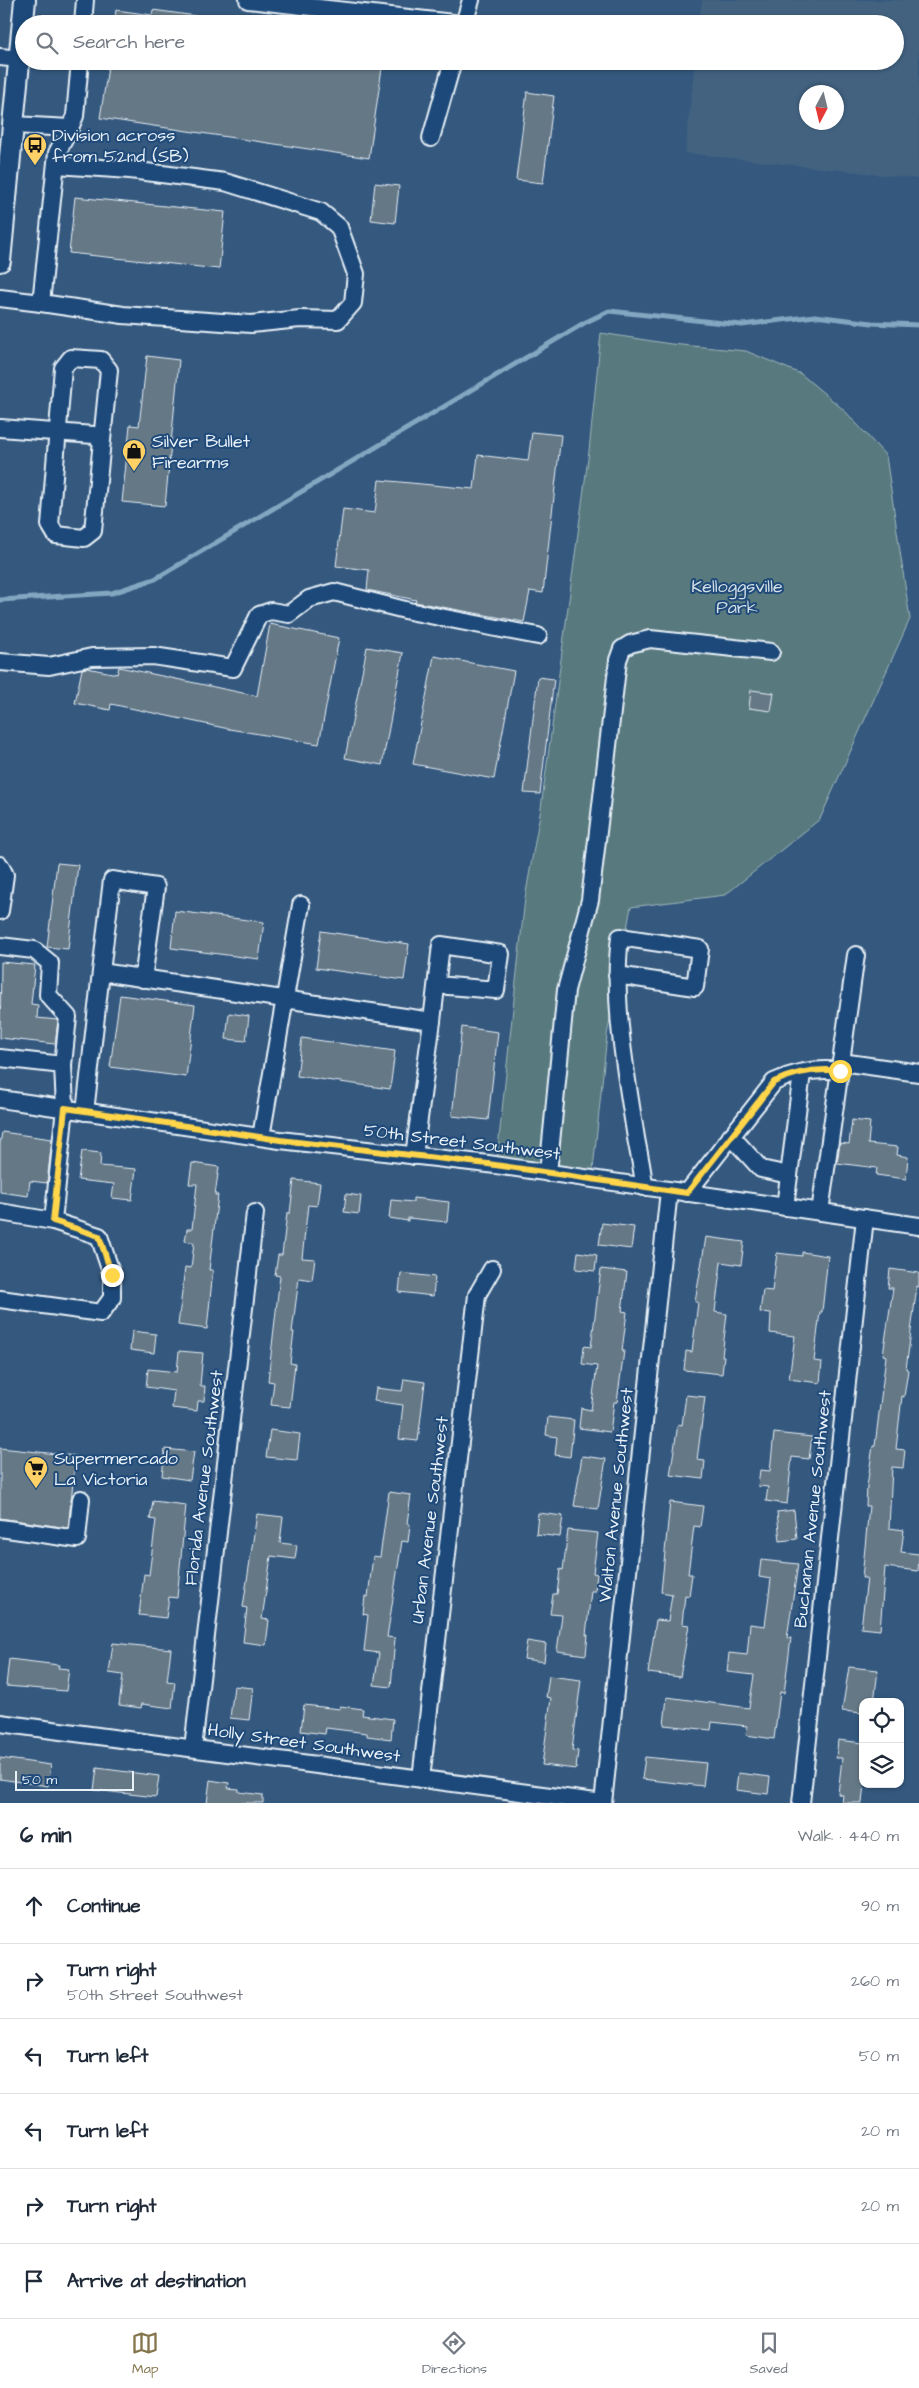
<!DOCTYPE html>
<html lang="en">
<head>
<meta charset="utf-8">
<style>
	body { margin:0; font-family:"Architects Daughter",sans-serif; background:#f6f6f7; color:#1f2937 }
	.controls { position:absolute; right:15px; bottom:15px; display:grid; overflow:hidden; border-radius:10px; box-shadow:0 1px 4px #0004 }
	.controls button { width:45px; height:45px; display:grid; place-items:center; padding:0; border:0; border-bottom:1px solid #e0e1e3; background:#fff; color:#1f2937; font:25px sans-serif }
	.compass { position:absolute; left:799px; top:85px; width:45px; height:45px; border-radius:50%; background:#fff; box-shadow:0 1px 4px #0004; rotate:187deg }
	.scale { position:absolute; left:15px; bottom:12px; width:119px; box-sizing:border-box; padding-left:5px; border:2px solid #e8f1f8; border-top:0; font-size:14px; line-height:18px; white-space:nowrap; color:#e8f1f8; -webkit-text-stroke:4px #1f4a7a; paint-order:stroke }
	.stop { position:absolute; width:15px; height:15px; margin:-11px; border:4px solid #ffd54a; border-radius:50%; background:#fff }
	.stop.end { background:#ffd54a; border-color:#fff; box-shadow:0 1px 5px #0008 }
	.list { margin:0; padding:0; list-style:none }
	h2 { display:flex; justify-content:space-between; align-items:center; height:65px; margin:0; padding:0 20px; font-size:21px }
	h2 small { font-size:16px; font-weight:400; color:#747a83 }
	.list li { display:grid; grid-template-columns:32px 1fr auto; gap:15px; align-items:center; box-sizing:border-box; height:75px; padding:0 20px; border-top:1px solid #e0e1e3 }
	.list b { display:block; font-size:19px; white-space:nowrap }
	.list p { margin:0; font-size:16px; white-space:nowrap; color:#747a83 }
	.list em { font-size:16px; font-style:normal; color:#747a83 }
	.icon { flex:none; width:28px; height:28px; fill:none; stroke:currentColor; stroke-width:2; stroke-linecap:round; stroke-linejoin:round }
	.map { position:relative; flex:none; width:919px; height:1803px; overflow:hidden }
	.search { position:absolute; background:#fff; box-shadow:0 1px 4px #0004; left:15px; right:15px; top:15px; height:55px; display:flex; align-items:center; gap:12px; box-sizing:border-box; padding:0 18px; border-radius:28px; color:#747a83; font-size:19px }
	.sheet { height:515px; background:#fff }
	nav { display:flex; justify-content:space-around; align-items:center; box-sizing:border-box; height:70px; border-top:1px solid #e0e1e3; background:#fff; font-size:14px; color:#747a83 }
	nav a { display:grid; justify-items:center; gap:2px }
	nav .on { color:#84754c }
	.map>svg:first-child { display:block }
</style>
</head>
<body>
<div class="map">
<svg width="919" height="1803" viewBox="0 0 919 1803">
	<rect width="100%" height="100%" fill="#34587e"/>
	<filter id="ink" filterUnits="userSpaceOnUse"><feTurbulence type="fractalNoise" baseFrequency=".02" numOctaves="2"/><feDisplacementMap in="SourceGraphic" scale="10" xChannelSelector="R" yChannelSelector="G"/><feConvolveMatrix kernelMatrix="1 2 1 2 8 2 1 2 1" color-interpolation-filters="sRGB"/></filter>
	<g filter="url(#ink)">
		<path fill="#436280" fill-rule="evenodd" d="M 702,0 L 919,0 L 919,179 L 685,153 L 695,61 L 895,61 L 895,24 L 699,24 ZM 806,92 L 836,92 L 836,122 L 806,122 Z"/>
		<polygon fill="#587a7f" stroke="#a0b6bc" points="601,333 671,344 746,351 801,374 845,411 886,456 910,619 820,819 725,895 631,907 607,1035 592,1179 496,1166 525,898 541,808 589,451"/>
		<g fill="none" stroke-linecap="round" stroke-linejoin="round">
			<polyline stroke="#83a7c1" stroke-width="5" points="0,600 112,593 155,579 584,323 609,311 742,325 815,316 872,323 919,325"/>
		</g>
		<g fill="#657886" stroke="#e8f1f8">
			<polygon points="116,10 152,15 153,10 196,16 195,24 114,24"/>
			<polygon points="109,61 383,61 369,158 100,118"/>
			<polygon points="527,92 554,96 543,183 516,180"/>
			<polygon points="375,183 399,186 395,223 371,220"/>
			<polygon points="75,197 225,212 219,269 69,253"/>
			<polygon points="147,356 179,360 165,506 122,502 130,425 139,426"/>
			<polygon points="532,432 561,435 543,593 530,591 524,622 415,602 416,600 367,590 369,570 336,566 343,509 375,513 379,480 474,489 478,455 528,461"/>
			<polygon points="270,624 339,638 319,744 229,729 111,704 110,710 75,703 82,669 87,668 117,674 119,667 257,696"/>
			<polygon points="367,647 403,653 382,765 345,758"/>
			<polygon points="434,656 514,671 494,779 413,764"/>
			<polygon points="538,677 554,679 540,794 524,793"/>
			<polygon points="751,690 774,693 771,711 749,708"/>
			<polygon points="57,863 78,865 68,949 47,947"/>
			<polygon points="175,911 264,922 259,959 171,948"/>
			<polygon points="321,931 409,944 404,980 316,968"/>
			<polygon points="1,962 35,965 31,1004 38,1005 37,1018 58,1020 55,1044 0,1038"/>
			<polygon points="120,995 195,1005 186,1077 110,1067"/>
			<polygon points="229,1013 249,1016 246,1041 226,1039"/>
			<polygon points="462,1027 498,1032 488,1120 452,1116"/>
			<polygon points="302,1038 395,1051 390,1089 297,1076"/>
			<polygon points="852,1120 870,1122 868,1144 898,1147 897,1155 908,1157 906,1179 876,1175 877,1168 837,1163 840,1143 849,1144"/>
			<polygon points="2,1132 52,1139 47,1183 30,1181 28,1196 0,1192 0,1144"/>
			<polygon points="82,1151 101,1153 100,1166 136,1169 132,1200 112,1198 114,1184 78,1180"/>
			<polygon points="192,1163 219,1167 215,1195 218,1195 209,1270 213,1270 207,1329 178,1325 185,1267 191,1268 194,1243 185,1241 187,1229 192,1229 197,1184 189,1184"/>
			<polygon points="294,1180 320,1183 317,1206 308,1205 302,1258 315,1259 312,1280 299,1278 292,1332 294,1332 290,1363 295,1364 290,1407 271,1405 274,1382 268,1381 280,1276 275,1275 278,1255 282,1255 287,1213 290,1213"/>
			<polygon points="346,1194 361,1196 359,1214 344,1212"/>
			<polygon points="413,1198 449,1202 447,1222 408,1218 408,1221 389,1218 391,1200 413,1202"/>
			<polygon points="602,1223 634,1227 631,1249 599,1245"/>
			<polygon points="706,1237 744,1242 741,1265 721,1262 715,1312 727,1314 722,1356 724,1356 722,1374 684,1370 686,1351 692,1352 698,1302 695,1302"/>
			<polygon points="578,1252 597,1255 595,1271 576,1269"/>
			<polygon points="802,1252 828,1256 822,1312 820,1312 814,1361 822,1362 820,1383 789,1379 795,1336 770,1333 771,1313 760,1312 763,1290 772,1291 777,1253 802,1256"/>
			<polygon points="601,1269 627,1272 622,1311 627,1312 622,1351 624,1351 617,1402 614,1402 610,1432 579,1428 581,1408 591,1410 597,1366 582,1364 584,1346 591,1347"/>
			<polygon points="890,1269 919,1273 919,1287 917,1286 906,1369 908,1370 904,1397 902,1396 896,1449 905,1450 903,1468 892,1467 889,1528 904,1530 901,1552 919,1554 919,1560 918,1571 885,1567 880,1630 861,1628 867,1578 862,1578 869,1506 866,1506 867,1486 873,1446 875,1446 886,1356 883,1355 893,1288 888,1288"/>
			<polygon points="401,1273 435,1277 433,1296 399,1292"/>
			<polygon points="132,1331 156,1334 154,1353 130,1350"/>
			<polygon points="179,1351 203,1353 200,1386 205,1386 204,1401 198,1401 197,1411 172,1408 174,1391 146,1387 148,1369 177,1372"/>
			<polygon points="404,1379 425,1382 418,1441 399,1439 403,1405 374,1401 376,1388 402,1391"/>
			<polygon points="686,1395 705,1397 697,1460 705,1461 703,1479 670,1475 678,1424 682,1425"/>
			<polygon points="548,1417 574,1420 570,1457 555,1455 557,1437 546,1435"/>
			<polygon points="270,1430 300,1434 297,1460 266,1457"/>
			<polygon points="774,1433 812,1437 809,1459 792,1457 787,1504 766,1501 768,1487 758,1486 760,1470 770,1471"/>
			<polygon points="0,1448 76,1456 68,1528 0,1518"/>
			<polygon points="165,1449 194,1452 190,1480 162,1476"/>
			<polygon points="582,1456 606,1459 598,1509 574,1506"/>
			<polygon points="389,1492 411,1495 407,1523 410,1524 408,1542 402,1541 387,1637 395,1638 391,1687 374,1685 379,1653 364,1651 368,1615 363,1614 365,1596 368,1597 373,1556 380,1557"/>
			<polygon points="153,1501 186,1505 177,1598 169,1597 166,1618 139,1615 144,1574 149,1575 156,1520 150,1519"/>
			<polygon points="670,1502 703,1506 700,1527 694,1526 688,1574 692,1574 689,1596 685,1595 682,1624 689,1625 680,1677 648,1673 656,1620 668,1621 672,1594 661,1592"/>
			<polygon points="794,1510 797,1539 780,1541 777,1512"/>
			<polygon points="538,1513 563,1516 560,1537 536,1534"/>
			<polygon points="257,1514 283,1517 280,1543 297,1545 295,1559 271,1556 262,1619 269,1620 266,1645 243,1642 247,1608 243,1607"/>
			<polygon points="568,1530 598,1533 593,1573 597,1574 595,1591 591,1591 586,1635 588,1635 586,1655 557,1651 562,1615 550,1614 553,1594 557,1594 560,1569 563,1570"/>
			<polygon points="761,1560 798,1564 787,1638 791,1638 784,1693 780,1692 774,1739 746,1735 747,1726 712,1722 711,1730 664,1725 667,1697 749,1708 754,1675 727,1672 729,1653 747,1655 750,1624 765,1626 771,1579 759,1577"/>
			<polygon points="527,1641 546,1644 544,1662 524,1659"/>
			<polygon points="113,1643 171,1649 167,1681 175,1682 172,1708 142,1704 141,1708 119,1705 123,1675 109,1673"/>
			<polygon points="9,1659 59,1665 58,1668 69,1669 66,1691 6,1686"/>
			<polygon points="849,1667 878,1670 874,1702 863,1702 863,1713 842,1711"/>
			<polygon points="549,1676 581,1680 572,1750 578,1751 576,1769 542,1765 551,1698 546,1697"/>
			<polygon points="234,1686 253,1688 249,1720 230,1718"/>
			<polygon points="304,1705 340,1709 340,1706 363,1709 362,1715 393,1719 391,1739 367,1736 367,1733 326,1728 325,1734 301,1731"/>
			<polygon points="838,1740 863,1743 864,1784 862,1803 842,1803 843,1795 838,1794 842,1758 836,1758"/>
			<polygon points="645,1757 706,1763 703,1786 642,1779"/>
			<polygon points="0,1758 51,1765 48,1786 0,1779"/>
			<polygon points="97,1768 159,1776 156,1797 94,1790"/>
			<polygon points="738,1773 770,1777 768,1794 736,1790"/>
			<polygon points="210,1780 229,1783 228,1788 239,1789 239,1792 263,1795 263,1803 207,1803"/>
		</g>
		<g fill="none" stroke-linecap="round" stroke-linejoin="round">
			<g stroke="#e8f1f8" stroke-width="20">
				<g id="minor">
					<polyline points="248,0 462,24"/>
					<polyline points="83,24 85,0"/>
					<polyline points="464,24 471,0"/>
					<polyline points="0,57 20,59"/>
					<polyline points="14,125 70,128 75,116 80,61"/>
					<polyline points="431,138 453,61"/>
					<polyline points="0,298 41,303 57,153 70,128"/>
					<polyline points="41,303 123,315 251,324 300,319 338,320 353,303 356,274 339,227 321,212 225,182 130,170 56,165"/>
					<polygon points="71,358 101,360 109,370 93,531 84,538 56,535 50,525 63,368"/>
					<polyline points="0,428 94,435 101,440"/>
					<polyline points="0,662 49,666 92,657 153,656 233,668 259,615 271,611 289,614 309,599 334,592 409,611 538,636"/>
					<polyline points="0,865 5,875 0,911"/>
					<polyline points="0,946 34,950 50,963 48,995 68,1017 63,1065"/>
					<polyline points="101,972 112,880 156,887 143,979"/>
					<path d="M 617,975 L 695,987 L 700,949 L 620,937 C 612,1003 626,1073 636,1138 C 639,1155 643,1170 644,1187"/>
					<polyline points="432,1021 441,945 501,954 496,990 437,985"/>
					<polyline points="0,1058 63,1065 65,1108 53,1221 99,1236 112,1275 112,1298 101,1313 0,1299"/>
					<polyline points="841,1062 919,1073"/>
					<polyline points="0,1099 280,1140 488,1164 919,1226"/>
					<polyline points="85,1112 101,972 432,1021 414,1156"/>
					<polyline points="731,1136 761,1169 789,1175"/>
					<polyline points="261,1137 301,905"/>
					<polyline points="548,1173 566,990 590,900 618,660 622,649 630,644 650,639 771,652"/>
					<path d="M 687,1193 L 774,1082 C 795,1072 816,1068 840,1071"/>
					<polyline points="785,1207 802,1073"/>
					<polyline points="0,1212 53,1221"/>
					<polyline points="820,1212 856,955"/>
					<polyline points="0,1528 77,1539 81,1499"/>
					<polyline points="0,1723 603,1803"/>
					<polyline points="193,1748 255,1213"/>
					<polyline points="421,1779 477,1295 492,1269"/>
					<polyline points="603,1803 669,1191"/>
					<polyline points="801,1803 865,1218"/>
				</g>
			</g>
			<g stroke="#e8f1f8" stroke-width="24">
				<polyline id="major" points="0,261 25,0"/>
			</g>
			<use href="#minor" stroke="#1f4a7a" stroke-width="16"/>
			<use href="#major" stroke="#1f4a7a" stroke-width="20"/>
		</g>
	</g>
	<g fill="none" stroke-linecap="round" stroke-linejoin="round" filter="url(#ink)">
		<path stroke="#ffd54a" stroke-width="6" d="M 112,1275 L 99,1236 L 53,1221 L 65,1108 L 280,1140 L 488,1164 L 687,1193 L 774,1082 C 795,1072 816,1068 840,1071"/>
	</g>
	<defs>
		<g id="bus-pin" transform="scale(1.25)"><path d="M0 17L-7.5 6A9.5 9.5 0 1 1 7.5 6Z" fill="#ffd166" stroke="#1f4a7a"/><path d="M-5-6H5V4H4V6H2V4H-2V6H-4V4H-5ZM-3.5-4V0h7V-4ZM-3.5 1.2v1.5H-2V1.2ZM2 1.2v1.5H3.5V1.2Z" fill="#111"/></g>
		<g id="shop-pin" transform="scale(1.25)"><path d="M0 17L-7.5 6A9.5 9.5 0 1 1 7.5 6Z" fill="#ffd166" stroke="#1f4a7a"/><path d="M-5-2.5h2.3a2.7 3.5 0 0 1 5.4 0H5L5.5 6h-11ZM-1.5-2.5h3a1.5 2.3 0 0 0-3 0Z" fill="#111"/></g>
		<g id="supermarket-pin" transform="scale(1.25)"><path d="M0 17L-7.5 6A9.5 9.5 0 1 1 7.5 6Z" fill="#ffd166" stroke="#1f4a7a"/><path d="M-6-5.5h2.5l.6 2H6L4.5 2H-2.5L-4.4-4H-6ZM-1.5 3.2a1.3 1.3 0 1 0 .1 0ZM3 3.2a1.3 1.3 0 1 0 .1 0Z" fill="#111"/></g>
	</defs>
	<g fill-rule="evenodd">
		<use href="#bus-pin" x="35" y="145"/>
		<use href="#shop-pin" x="134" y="451"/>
		<use href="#supermarket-pin" x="36" y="1468"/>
	</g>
	<g text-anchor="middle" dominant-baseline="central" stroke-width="4" stroke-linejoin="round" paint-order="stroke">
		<g font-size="18" fill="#e8f1f8" stroke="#1f4a7a" text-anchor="start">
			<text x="52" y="135">Division across<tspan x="52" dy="21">from 52nd (SB)</tspan></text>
			<text x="152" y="441">Silver Bullet<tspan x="152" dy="21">Firearms</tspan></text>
			<text x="54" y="1458">Supermercado<tspan x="54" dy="21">La Victoria</tspan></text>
		</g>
		<g font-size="18" fill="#d2dfe6" stroke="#1f4a7a">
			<text x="737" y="586">Kelloggsville<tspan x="737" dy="21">Park</tspan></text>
		</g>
		<g font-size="18" fill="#e8f1f8" stroke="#1f4a7a">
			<text transform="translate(462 1142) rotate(7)">50th Street Southwest</text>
			<text transform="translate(204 1478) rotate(-83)">Florida Avenue Southwest</text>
			<text transform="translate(616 1495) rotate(-84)">Walton Avenue Southwest</text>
			<text transform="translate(813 1509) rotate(-84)">Buchanan Avenue Southwest</text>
			<text transform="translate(430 1520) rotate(-83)">Urban Avenue Southwest</text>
			<text transform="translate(304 1743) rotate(8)">Holly Street Southwest</text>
		</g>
	</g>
</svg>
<div class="controls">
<button><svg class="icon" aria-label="locate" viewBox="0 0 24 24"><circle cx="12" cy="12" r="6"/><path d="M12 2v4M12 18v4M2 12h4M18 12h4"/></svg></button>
<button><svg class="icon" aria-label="layers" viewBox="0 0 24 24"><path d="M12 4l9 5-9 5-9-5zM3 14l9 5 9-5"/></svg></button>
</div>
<svg class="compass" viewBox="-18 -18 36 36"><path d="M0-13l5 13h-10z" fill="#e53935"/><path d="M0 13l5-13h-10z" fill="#747a83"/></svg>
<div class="scale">50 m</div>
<div class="stop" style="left:840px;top:1071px"></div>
<div class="stop end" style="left:112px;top:1275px"></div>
<div class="search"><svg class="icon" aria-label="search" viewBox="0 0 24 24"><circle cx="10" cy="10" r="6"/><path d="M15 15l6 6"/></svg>Search here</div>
</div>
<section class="sheet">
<h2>6 min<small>Walk · 440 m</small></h2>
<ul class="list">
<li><svg class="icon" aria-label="ahead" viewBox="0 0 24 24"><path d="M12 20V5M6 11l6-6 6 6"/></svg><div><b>Continue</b></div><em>90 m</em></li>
<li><svg class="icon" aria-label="right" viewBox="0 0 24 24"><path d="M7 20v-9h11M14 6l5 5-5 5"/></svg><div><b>Turn right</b><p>50th Street Southwest</p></div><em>260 m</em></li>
<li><svg class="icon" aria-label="left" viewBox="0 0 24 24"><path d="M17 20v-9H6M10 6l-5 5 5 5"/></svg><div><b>Turn left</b></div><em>50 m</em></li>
<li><svg class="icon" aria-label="left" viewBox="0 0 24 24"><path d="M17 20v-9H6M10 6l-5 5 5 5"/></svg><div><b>Turn left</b></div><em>20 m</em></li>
<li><svg class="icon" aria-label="right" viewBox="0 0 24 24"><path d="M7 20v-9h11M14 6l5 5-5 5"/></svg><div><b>Turn right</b></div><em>20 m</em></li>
<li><svg class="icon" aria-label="arrive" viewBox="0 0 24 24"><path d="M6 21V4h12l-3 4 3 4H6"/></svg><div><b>Arrive at destination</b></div></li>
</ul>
</section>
<nav>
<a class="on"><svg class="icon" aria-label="map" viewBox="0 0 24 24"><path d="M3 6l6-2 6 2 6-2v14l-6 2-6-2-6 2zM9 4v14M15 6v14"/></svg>Map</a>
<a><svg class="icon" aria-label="directions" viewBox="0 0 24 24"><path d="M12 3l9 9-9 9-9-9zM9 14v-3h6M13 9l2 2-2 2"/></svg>Directions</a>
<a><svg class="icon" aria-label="saved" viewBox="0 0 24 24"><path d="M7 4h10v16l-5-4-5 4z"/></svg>Saved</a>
</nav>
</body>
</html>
